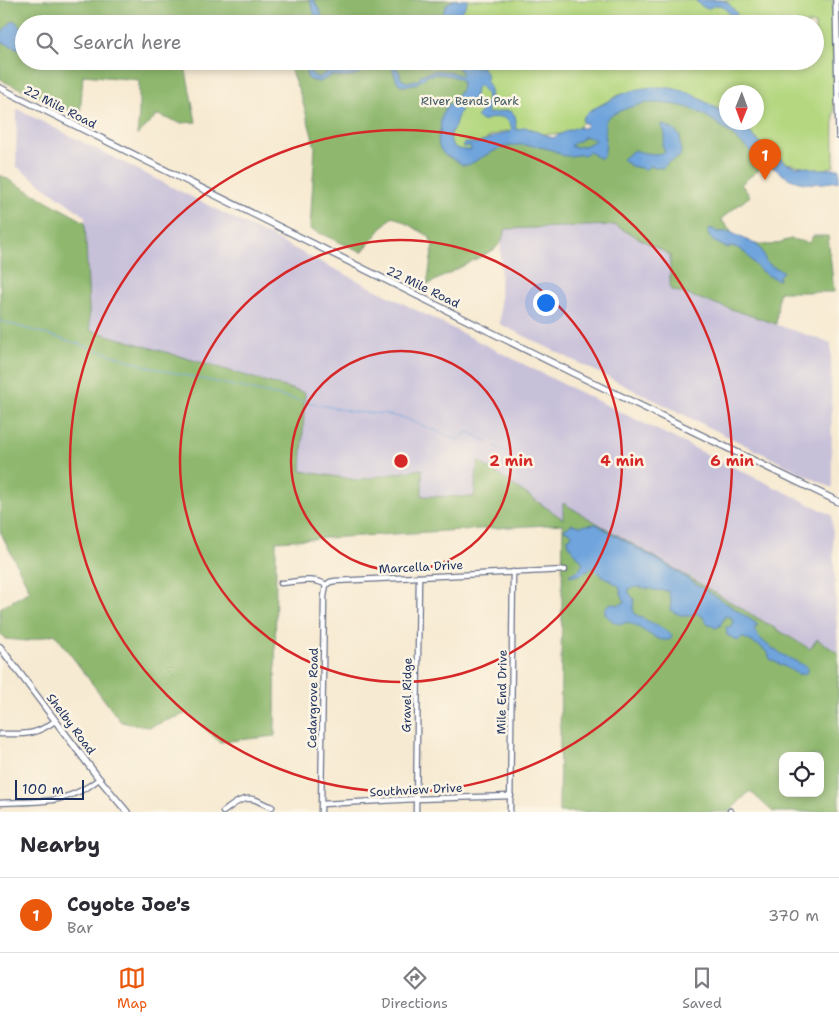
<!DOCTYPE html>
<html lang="en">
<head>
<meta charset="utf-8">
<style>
	body { margin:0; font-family:"Shantell Sans",sans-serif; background:#f2f2f3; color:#2b2b33 }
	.controls { position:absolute; right:15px; bottom:15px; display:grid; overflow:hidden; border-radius:10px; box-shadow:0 2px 8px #0003 }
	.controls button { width:45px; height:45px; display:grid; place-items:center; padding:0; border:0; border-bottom:1px solid #e1e1e2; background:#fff; color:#2b2b33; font:25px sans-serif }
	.compass { position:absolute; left:719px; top:85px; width:45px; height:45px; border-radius:50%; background:#fff; box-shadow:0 2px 8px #0003; rotate:181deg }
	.scale { position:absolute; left:15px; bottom:12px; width:69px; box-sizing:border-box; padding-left:5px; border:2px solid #1b2f5e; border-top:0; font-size:14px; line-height:18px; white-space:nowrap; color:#1b2f5e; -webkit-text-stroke:4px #fcf5e5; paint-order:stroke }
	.you { position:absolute; left:545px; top:302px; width:18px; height:18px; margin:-12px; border:4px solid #fff; border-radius:50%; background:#1a73e8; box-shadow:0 0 0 8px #1a73e833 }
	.badge { display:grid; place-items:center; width:32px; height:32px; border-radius:50%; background:#ea580c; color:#fff; font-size:16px; font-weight:700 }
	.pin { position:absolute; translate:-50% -41px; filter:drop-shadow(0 1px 2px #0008) }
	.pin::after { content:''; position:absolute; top:26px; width:18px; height:15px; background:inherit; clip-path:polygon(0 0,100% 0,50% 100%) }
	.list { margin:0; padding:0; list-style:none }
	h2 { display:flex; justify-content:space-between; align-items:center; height:65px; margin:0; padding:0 20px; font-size:21px }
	h2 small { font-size:16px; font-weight:400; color:#7c7c81 }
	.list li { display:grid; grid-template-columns:32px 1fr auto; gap:15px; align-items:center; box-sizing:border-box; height:75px; padding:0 20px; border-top:1px solid #e1e1e2 }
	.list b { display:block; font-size:19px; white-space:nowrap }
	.list p { margin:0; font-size:16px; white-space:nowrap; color:#7c7c81 }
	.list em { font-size:16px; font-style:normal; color:#7c7c81 }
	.icon { flex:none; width:28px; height:28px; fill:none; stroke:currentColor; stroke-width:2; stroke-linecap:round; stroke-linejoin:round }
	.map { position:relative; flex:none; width:839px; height:812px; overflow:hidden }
	.search { position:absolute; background:#fff; box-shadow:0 2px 8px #0003; left:15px; right:15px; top:15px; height:55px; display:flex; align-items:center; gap:12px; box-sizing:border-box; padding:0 18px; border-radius:28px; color:#7c7c81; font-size:19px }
	.sheet { height:140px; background:#fff }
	nav { display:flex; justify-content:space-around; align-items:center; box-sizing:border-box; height:70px; border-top:1px solid #e1e1e2; background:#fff; font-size:14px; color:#7c7c81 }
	nav a { display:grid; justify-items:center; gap:2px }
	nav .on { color:#ea580c }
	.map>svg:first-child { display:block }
</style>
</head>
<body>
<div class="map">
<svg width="839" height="812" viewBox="0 0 839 812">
	<rect width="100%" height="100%" fill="#fcf5e5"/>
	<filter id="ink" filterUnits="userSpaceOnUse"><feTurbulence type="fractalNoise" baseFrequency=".02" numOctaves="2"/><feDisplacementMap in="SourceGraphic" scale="10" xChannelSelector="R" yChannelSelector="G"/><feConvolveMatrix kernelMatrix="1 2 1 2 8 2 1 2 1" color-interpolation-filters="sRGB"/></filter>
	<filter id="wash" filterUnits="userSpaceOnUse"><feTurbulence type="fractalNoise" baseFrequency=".0096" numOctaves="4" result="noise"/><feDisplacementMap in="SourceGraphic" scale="20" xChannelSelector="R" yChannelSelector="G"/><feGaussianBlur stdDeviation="1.12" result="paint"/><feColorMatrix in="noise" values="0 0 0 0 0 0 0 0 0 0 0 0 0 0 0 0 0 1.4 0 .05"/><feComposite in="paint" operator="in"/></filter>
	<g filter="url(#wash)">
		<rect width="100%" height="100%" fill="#f7ead2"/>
		<g fill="#c7c0d9">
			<polygon points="17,109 565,385 832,515 838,653 817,639 811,649 564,504 563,524 421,532 422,470 357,480 300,471 305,393 90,330 85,216 16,166"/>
			<polygon points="614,225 670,255 670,289 831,343 832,488 500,324 501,229"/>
		</g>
		<polygon fill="#b4d77f" stroke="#68836e" points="288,0 833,0 834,166 822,170 787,163 768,150 740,123 756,122 756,92 726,92 726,114 695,96 680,90 654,88 623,93 591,110 579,127 563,134 540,134 533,129 523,128 517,133 506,131 491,136 464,155 457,154 331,61 815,61 815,24 302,24"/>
		<g fill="#8fb86e" stroke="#557466" fill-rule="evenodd">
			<polygon points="0,0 458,0 450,24 24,24 24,61 184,61 196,122 180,123 158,115 137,135 139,116 139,80 83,75 80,115 5,82 0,78"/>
			<polygon points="287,61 462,61 472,82 448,134 451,149 465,155 517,133 566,140 624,102 672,95 726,122 771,160 741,184 750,196 721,219 740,243 771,245 791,239 809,243 813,236 828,236 834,292 779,292 776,324 670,289 670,255 614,225 506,229 501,242 495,249 427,285 433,246 429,236 393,216 385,224 362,252 310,229 315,147 302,99"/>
			<path d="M 0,175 L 85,222 L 90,330 L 305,393 L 301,471 L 357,480 L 422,469 L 422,496 L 474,497 L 478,461 L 563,519 L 563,503 L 810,649 L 817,639 L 838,653 L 839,812 L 773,812 L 750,791 L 729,812 L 559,812 L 563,524 L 276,541 L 275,736 L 220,742 L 188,713 L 149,727 L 121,722 L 55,634 L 27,641 L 5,639 L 0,633 L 0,608 L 30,591 L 0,531 ZM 783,756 L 820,756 L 820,793 L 783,793 Z"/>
		</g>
		<g fill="#6fa4dc" stroke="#456a9d" fill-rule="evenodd">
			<polygon points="310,0 314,0 326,24 321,24 316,19"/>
			<path d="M 454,0 L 468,0 C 465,9 458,15 456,24 L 438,24 L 447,4 Z"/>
			<path d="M 695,0 L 720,0 L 727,2 L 736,12 L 739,24 L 734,24 C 732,17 726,6 718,5 C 712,5 711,9 705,8 C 701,6 698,3 695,0 Z"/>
			<path d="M 14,20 L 24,31 L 24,51 L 0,41 C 0,32 7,26 14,20 Z"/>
			<path d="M 304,61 L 309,61 C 308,70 311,75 319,78 C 332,64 342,77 352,71 C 356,69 358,65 360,61 L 365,61 L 361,66 L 360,73 C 350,77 343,79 333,75 L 319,82 L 310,80 L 307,77 Z"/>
			<path d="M 383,61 L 391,61 L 400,73 L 400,78 L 406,82 L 419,80 L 420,76 C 434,68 447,70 461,76 L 462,74 L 455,61 L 476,61 L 473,65 C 476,68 478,68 481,66 C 485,70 488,75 486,80 C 492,90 492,100 487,110 L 488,113 C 497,115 510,105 515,116 C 517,120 515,125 516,129 L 518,130 L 525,127 L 553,138 C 562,134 573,126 582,128 L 586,127 L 587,124 L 586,123 L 583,123 L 582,119 C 587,110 599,107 607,102 C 632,87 660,82 689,93 C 694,95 698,98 702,100 C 710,105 718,109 726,113 L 726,122 L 740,123 L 762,145 L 775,154 L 780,159 L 788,164 L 797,167 L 803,166 L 815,169 L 839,169 L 839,181 C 825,183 807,186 793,180 C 786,178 780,172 774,168 C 738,147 713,106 668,104 C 661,103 655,103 648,103 C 639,104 611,112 606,120 C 603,127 610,160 599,158 C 596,157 592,153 589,152 L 584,155 C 576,154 568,158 562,155 C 558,154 556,151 552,150 C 536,145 514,142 499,149 C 488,153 478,160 468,165 L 462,165 C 456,158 446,159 441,150 C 437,144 438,137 440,131 C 441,127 440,124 441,120 C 441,117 444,112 445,109 C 451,100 466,92 461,80 C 452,75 437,72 427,76 C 423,78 420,82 416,84 C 412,83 408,86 404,86 C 397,86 394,74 393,69 ZM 479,85 C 487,91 489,98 484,107 C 482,111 479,112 477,117 L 479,119 L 482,121 C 494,118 505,111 512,128 L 509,132 L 504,133 L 478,143 L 464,143 L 463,144 L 464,147 L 470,146 L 471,150 C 456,150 447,148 452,130 L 454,128 C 457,119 459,109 466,102 L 471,106 L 475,95 L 476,88 ZM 584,136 L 594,139 L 595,140 C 589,145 579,149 571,146 L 571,145 L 582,139 Z"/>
			<path d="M 661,124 C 667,126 674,129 678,134 C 681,137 680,138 680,142 C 682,155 682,158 668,162 L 665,166 L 662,168 L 650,166 L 644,170 L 641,168 L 631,166 L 622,159 L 634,150 C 643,153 656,156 665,152 L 662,145 C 667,136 665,133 661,124 Z"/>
			<path d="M 709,229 L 713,229 L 717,232 L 730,232 L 757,245 L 762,251 L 766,262 L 773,267 L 783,271 L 779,276 L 779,280 C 772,278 767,275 761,271 C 752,263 742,242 727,248 L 713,241 L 708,234 Z"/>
			<path d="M 572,524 L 580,526 L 596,524 L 668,566 L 738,611 L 757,624 L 757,627 L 755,627 L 754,629 C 762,647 790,658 807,667 L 807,672 L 804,674 L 798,674 L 770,659 L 768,653 L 760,646 L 742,637 L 738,641 L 727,635 L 726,627 L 730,627 L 733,622 L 731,617 L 725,616 L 720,626 L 715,628 L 706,622 L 703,617 L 696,613 C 687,619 679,615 670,610 L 671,600 L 668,591 C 664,590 660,591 655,590 C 646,588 637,585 629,589 L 629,593 L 634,599 L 633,610 L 636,615 L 662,628 L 672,635 L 671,639 C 657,645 642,626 627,622 C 619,627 611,621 605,614 L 605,608 L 611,603 L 619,605 L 625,602 L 621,593 L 619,586 L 598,573 L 592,567 C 587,572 577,578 569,575 C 576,570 579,573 583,563 C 578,554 567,549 568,538 L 571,537 L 572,535 L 571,533 L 564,530 Z"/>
		</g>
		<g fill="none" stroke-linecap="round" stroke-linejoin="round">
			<g stroke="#6fa4dc" stroke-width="1">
				<polyline points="0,321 76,343 152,368 353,412 384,414 404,418 458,440 468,431 488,442"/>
				<polyline points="495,446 509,454"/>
			</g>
		</g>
	</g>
	<g filter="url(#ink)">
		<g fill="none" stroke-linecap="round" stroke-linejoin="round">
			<g stroke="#687087" stroke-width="7">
				<g id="minor">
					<path d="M 281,583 C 296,582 314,577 326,585"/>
					<polyline points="326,585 330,582 335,581 565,570"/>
					<path d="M 0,734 C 25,734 34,736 55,721"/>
					<path d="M 0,803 C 40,801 66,805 99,779"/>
					<polyline points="322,804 416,799 511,796"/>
					<polyline points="730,811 731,812"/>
					<path d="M 223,812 C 233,805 243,795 256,800 C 262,803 266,805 272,807"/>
					<polyline points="321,812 324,597 326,585"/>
					<polyline points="416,812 419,577"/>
					<polyline points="510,812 513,572"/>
				</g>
			</g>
			<g stroke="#687087" stroke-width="8">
				<g id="tertiary">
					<polyline points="836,0 839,136"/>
					<polyline points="0,88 573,373 839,502"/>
					<polyline points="0,647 97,776 127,812"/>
				</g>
			</g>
			<use href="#minor" stroke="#fff" stroke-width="4.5"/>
			<use href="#tertiary" stroke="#fff" stroke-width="5.5"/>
		</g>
	</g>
	<g fill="none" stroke="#d62828" stroke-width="2.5">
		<circle cx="401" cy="461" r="110"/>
		<circle cx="401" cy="461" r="221"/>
		<circle cx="401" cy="461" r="331"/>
	</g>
	<g text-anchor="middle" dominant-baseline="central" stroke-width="5" stroke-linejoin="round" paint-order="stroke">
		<g font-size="12" fill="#415966" stroke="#fcf5e5">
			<text x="470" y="101">River Bends Park</text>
		</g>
		<g font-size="12" fill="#1b2f5e" stroke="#fcf5e5">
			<text transform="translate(60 107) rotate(27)">22 Mile Road</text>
			<text transform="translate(423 287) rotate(26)">22 Mile Road</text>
			<text transform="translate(421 567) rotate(-3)">Marcella Drive</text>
			<text transform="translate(502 692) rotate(-89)">Mile End Drive</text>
			<text transform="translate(407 695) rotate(-89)">Gravel Ridge</text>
			<text transform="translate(313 698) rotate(-89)">Cedargrove Road</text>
			<text transform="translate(71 724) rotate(53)">Shelby Road</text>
			<text transform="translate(416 790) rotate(-3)">Southview Drive</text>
		</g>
	</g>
	<circle cx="401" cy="461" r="8" fill="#d62828" stroke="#fcf5e5" stroke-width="2.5"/>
	<g font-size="15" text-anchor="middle" font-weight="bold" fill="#d62828" stroke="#fcf5e5" stroke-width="5" stroke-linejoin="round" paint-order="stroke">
		<text x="511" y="466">2 min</text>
		<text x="622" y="466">4 min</text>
		<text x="732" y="466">6 min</text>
	</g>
</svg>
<div class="controls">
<button><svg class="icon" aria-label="locate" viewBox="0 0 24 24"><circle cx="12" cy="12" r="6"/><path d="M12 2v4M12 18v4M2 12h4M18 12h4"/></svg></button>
</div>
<svg class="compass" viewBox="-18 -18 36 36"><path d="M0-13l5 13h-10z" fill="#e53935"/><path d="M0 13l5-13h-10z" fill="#7c7c81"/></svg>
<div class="scale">100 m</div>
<div class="you"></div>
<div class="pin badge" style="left:765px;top:180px">1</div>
<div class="search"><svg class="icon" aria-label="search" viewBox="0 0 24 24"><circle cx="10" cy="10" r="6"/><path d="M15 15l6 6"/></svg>Search here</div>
</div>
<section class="sheet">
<h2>Nearby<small></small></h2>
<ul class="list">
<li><span class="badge">1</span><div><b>Coyote Joe's</b><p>Bar</p></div><em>370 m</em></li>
</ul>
</section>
<nav>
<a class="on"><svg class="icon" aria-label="map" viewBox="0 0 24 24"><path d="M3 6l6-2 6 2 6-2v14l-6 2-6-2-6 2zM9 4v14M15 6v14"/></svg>Map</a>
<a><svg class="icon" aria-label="directions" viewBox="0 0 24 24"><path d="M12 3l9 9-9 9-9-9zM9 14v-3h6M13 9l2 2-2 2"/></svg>Directions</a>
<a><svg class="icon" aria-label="saved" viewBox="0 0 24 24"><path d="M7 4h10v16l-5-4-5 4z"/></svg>Saved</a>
</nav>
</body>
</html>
